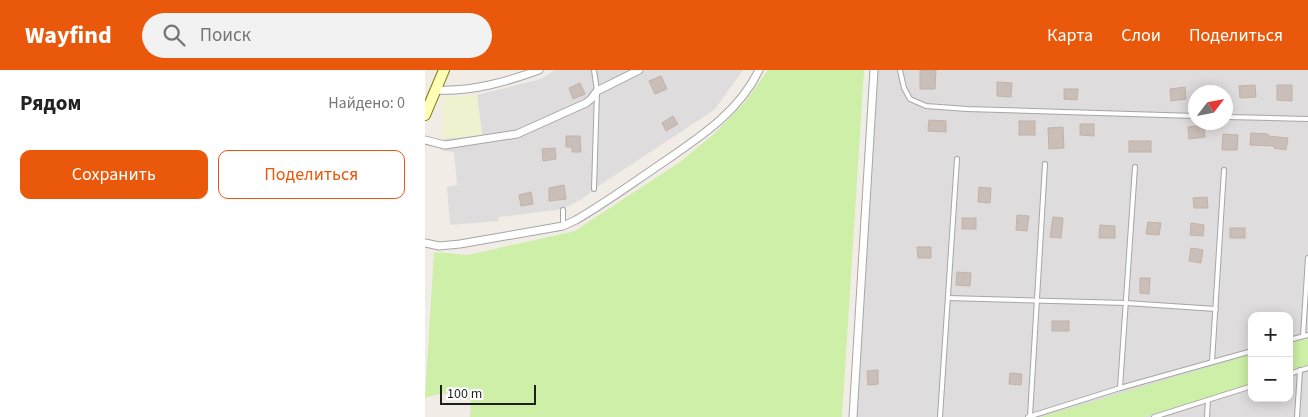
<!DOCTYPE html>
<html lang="ru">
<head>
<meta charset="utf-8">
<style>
	body { margin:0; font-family:"Source Sans 3",sans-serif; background:#f2f2f2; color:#222 }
	.controls { position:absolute; right:15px; bottom:15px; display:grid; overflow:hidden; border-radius:10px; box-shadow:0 2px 12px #0003 }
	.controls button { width:45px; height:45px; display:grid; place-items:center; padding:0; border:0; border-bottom:1px solid #e0e0e0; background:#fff; color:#222; font:25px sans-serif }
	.compass { position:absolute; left:763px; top:15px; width:45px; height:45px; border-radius:50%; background:#fff; box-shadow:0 2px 12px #0003; rotate:58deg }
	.scale { position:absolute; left:15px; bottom:12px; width:96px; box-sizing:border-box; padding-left:5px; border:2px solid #1f1f1f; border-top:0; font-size:14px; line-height:18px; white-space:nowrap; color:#1f1f1f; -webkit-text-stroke:4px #fff; paint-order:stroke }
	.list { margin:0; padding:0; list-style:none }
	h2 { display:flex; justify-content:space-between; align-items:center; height:65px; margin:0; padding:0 20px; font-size:21px }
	h2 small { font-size:16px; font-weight:400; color:#767676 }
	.actions { display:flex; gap:10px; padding:15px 20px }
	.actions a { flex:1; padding:11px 0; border:1px solid #ea580c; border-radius:10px; text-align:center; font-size:18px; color:#ea580c }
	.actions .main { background:#ea580c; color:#fff }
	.icon { flex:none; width:28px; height:28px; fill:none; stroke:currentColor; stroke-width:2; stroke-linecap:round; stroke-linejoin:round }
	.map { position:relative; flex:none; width:883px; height:347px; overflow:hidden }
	header { display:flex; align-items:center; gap:30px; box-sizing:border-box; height:70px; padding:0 25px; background:#ea580c; color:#fff }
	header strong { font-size:24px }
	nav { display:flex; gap:28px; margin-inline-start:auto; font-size:18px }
	.search { width:350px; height:45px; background:#f2f2f2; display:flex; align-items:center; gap:12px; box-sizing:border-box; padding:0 18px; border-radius:28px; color:#767676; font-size:19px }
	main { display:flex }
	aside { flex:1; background:#fff }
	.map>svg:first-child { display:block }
</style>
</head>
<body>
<header>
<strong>Wayfind</strong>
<div class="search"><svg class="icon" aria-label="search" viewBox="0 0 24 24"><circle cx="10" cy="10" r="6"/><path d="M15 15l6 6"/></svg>Поиск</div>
<nav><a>Карта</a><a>Слои</a><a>Поделиться</a></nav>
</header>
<main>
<aside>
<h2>Рядом<small>Найдено: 0</small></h2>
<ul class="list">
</ul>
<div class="actions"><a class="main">Сохранить</a><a>Поделиться</a></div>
</aside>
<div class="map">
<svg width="883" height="347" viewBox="0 0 883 347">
	<rect width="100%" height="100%" fill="#f1ece5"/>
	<g fill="#dedcdc" fill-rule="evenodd">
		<polygon points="130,0 318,0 289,40 172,117 157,129 138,139 74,147 73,151 25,155 22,117 32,115 29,82 15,80 18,69 57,65 52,25 116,9"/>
		<path d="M 453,0 L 883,0 L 883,347 L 431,347 ZM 771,22 L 801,22 L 801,52 L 771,52 ZM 827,246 L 864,246 L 864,328 L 827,328 Z"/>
	</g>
	<polygon fill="#f0f1cf" points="52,25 57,65 18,69 18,26"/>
	<g fill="#ceefa7">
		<path d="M 343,0 L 439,0 L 417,347 L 45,347 L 46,330 C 28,323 18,321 0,328 L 9,182 L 43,185 L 150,161 L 255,92 L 290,63 L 320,32 Z"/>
		<polygon points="883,267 883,296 864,302 864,273"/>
		<polygon points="827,284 827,314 719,347 616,347"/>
	</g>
	<g fill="#c9beb8" stroke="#c4b2a6">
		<polygon points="495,0 511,0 510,19 495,19"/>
		<polygon points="236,6 242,19 230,24 224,11"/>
		<polygon points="572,12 587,13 586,27 572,26"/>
		<polygon points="155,13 160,24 148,29 144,18"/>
		<polygon points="830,15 831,27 815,28 814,16"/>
		<polygon points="852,15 867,15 867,31 852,30"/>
		<polygon points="760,17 761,29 746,31 745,19"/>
		<polygon points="639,19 653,19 652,30 639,29"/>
		<polygon points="248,46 253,54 241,61 237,53"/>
		<polygon points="504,50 521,51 521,62 503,61"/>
		<rect x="594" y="51" width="16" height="14"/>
		<polygon points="655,54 669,54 669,66 655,65"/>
		<polygon points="779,55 780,67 764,69 763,57"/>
		<polygon points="638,57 639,78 624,79 623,58"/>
		<polygon points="826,63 843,64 843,66 863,68 861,80 849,78 849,76 825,75"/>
		<polygon points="798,64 813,65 812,80 797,80"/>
		<polygon points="141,66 155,66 156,82 147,82 147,77 141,77"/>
		<rect x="704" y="71" width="22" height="11"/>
		<polygon points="130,78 131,89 118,91 117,79"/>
		<polygon points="139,115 141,129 124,131 124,118"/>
		<polygon points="554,117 566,118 565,133 553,132"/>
		<polygon points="106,122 108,134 96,136 94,125"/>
		<polygon points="782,127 783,138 769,138 768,128"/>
		<polygon points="592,145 604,146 602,161 591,160"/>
		<polygon points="628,147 638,148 636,168 625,167"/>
		<rect x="537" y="148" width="14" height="11"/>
		<polygon points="723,152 736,153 734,165 721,164"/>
		<polygon points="766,153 779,155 778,166 765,165"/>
		<polygon points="675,155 690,156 690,168 674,168"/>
		<rect x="805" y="158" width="15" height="10"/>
		<polygon points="492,177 506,177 506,188 493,188"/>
		<polygon points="766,178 778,180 776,193 764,191"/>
		<polygon points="532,202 546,203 545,216 531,215"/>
		<polygon points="715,208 725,208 724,224 715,223"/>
		<rect x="627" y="251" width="17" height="10"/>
		<polygon points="453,300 453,314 443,315 442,301"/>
		<polygon points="585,303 597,304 596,315 584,314"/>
	</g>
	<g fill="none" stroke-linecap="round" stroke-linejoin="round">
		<g stroke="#a6a6a6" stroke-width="6">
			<g id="service">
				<polyline points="475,0 479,18 485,29 501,36 542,39 771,46"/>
				<polyline points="801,47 883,49"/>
				<polyline points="169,119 172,21 169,0"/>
				<polyline points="138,156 138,140"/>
				<polyline points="523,228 701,233 791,239"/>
				<polyline points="878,266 883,188"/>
				<polyline points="864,270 883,265"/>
				<polyline points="787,292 799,100"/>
				<polyline points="864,304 883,298"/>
				<polyline points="695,318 710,97"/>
				<polyline points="605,346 620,94"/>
				<polyline points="515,347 532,89"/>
				<polyline points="603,347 695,318 827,281"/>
				<polyline points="729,347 827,316"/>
				<polyline points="782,347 783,330"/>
				<polyline points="872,347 875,300"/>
			</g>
		</g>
		<g stroke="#a6a6a6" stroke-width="9">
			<g id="minor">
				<path d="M 11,20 C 46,22 81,12 114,0"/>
				<polyline points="0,70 20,75 92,64 161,33 166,29 172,21 214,0"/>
				<path d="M 0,173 L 14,176 L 35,174 L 138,156 L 151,150 C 177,135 202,117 227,100 C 267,72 312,46 334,0"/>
				<polyline points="428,347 449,0"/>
			</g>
		</g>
		<g stroke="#757d00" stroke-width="12">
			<polyline id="secondary" points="0,45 19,0"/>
		</g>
		<use href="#service" stroke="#fff" stroke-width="4"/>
		<use href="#minor" stroke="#fff" stroke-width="7"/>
		<use href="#secondary" stroke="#ffffb5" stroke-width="10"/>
	</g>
</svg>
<div class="controls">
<button>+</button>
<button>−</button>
</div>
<svg class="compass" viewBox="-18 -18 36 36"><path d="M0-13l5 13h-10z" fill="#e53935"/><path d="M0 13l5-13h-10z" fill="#767676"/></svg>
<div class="scale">100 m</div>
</div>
</main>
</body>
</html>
